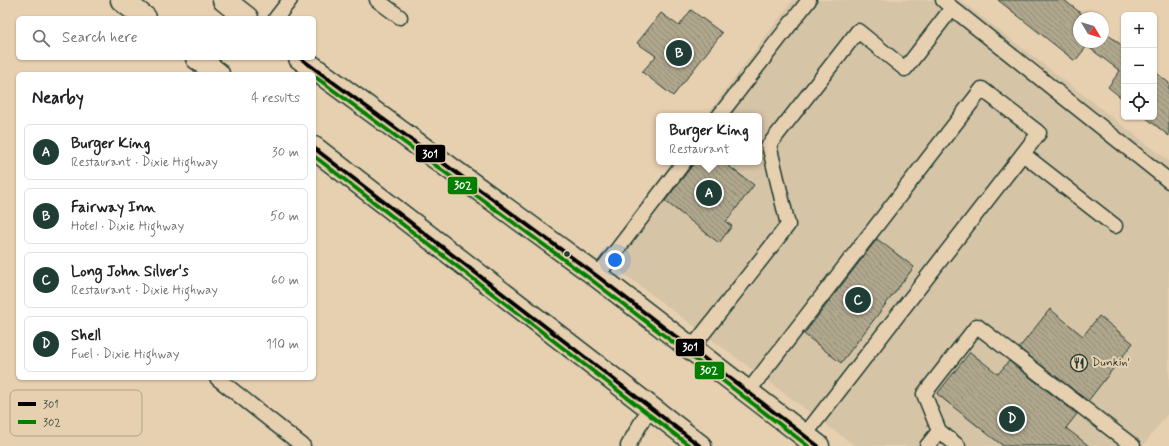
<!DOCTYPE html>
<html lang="en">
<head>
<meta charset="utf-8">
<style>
	body { margin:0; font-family:Mynerve,sans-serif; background:#f6f6f6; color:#202124 }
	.controls { position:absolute; right:12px; top:12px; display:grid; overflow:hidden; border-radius:6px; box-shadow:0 1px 3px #0004 }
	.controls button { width:36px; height:36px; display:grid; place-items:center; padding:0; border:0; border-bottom:1px solid #e0e0e0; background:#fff; color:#202124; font:20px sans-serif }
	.compass { position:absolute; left:1073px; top:12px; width:36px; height:36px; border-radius:50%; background:#fff; box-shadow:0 1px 3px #0004; rotate:128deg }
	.you { position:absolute; left:615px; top:260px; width:14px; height:14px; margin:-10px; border:3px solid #fff; border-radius:50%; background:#1a73e8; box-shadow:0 0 0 6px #1a73e833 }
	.badge { display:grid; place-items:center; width:26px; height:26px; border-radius:50%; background:#1f3d34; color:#fff; font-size:13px; font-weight:700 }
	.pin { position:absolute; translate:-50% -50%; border:2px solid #fff; box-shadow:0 1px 4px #0006 }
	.popup { position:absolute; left:656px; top:113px; width:106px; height:52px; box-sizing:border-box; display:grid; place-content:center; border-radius:6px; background:#fff; filter:drop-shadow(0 1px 3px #0005); font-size:13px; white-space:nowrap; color:#757577 }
	.popup b { font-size:15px; color:#202124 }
	.popup::after { content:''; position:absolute; left:50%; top:100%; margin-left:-8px; border:8px solid transparent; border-top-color:#fff }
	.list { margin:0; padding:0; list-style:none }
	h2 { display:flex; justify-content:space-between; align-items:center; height:52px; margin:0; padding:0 16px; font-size:17px }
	h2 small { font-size:13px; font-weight:400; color:#757577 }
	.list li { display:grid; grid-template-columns:26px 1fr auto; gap:12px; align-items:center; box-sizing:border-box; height:56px; margin:0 8px 8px; padding:0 8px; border:1px solid #e0e0e0; border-radius:6px }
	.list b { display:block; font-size:15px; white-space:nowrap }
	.list p { margin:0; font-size:13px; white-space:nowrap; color:#757577 }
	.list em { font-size:13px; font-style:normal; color:#757577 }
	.icon { flex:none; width:22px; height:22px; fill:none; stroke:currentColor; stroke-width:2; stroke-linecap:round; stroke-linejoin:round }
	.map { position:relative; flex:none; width:1169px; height:446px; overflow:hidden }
	.search { position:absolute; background:#fff; box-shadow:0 1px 3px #0004; left:16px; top:16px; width:300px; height:44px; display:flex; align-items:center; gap:10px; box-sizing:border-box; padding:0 14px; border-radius:6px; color:#757577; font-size:15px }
	.panel { position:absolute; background:#fff; box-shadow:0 1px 3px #0004; left:16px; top:72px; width:300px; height:308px; border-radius:6px }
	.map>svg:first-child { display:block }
</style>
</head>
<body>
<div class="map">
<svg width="1169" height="446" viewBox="0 0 1169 446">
	<defs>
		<pattern id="building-back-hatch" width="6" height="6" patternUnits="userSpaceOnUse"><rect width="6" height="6" fill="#b0a78d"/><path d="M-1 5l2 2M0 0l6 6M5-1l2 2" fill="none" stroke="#8f8974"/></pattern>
	</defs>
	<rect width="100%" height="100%" fill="#e7d0b0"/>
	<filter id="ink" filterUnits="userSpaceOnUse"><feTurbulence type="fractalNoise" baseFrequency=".025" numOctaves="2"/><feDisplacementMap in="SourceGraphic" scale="8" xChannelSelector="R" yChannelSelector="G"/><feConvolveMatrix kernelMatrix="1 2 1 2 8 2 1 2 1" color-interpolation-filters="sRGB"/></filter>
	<g filter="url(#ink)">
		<polygon fill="#d6c4a6" points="793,0 960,0 1169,161 1169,412 1143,446 855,446 601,257 672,162 759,162 759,116 706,116"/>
		<g fill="url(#building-back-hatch)" stroke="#1f3d34">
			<polygon points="998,0 1064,0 1087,18 1079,18 1079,42 1103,42 1103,31 1124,47 1124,100 1108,87 1120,71 1087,46 1075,61"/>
			<polygon points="691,10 722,33 673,96 642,72 656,56 637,43 661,13 679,26"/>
			<polygon points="1154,71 1169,83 1169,136 1145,117 1154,117"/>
			<polygon points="695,162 723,162 754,185 726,222 732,226 719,243 665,201"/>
			<polygon points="877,239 914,267 841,363 804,334"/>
			<polygon points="1050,309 1083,336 1099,316 1133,343 1088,401 1019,348"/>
			<polygon points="970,352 998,374 1009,361 1077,414 1066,428 1089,446 1003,446 937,394"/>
		</g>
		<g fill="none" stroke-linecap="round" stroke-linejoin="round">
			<g stroke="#1f3d34" stroke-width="17">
				<g id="lane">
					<polyline points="377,0 400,17"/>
					<polyline points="943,0 952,8"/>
					<polyline points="276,18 290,0"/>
					<polyline points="719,116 809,0"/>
					<polyline points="1023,154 1115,226"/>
					<polyline points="597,276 684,162"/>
					<polyline points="691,349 788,225 769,145 858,31 905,69 952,8 1169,181"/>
					<polyline points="217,378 303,446"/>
					<polyline points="747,393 982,89 1039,133 804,436"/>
					<polyline points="628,446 650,407"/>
					<polyline points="927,446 939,431"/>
					<polyline points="958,446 939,431 924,394 977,326 1133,446"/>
				</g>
			</g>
			<g stroke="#1f3d34" stroke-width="25">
				<g id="highway">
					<polyline points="122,0 145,18"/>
					<polyline points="224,0 247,18"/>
					<polyline points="197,58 218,74"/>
					<polyline points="300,58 597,276 818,446"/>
					<polyline points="314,148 700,446"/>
				</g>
			</g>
			<use href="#lane" stroke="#e7d0b0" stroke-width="14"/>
			<use href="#highway" stroke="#e7d0b0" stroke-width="22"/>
			<g stroke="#e7d0b0" stroke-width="7">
				<g id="bus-1">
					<polyline points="300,58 597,276 818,446"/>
					<polyline points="314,148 700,446"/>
				</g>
			</g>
			<g stroke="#e7d0b0" stroke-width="7">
				<g id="bus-2">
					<polyline points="314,76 593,281 808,446"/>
					<polyline points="314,156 690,446"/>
				</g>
			</g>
			<use href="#bus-1" stroke="#000" stroke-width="4"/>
			<use href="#bus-2" stroke="#008000" stroke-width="4"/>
		</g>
	</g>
	<defs>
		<g id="restaurant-ring" transform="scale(0.9)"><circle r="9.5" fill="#e7d0b0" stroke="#1f3d34" stroke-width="1.5"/><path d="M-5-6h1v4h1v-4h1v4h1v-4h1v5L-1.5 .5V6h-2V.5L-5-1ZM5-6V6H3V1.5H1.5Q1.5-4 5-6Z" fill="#1f3d34"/></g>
	</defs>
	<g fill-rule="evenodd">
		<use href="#restaurant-ring" x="1079" y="363"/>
	</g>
	<circle fill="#1f3d34" stroke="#e7d0b0" stroke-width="1.5" cx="567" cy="254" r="3.5"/>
	<g text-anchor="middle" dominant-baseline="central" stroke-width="4" stroke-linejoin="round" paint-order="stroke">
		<g font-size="12" fill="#1f3d34" stroke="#e7d0b0" text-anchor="start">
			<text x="1092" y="363">Dunkin'</text>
		</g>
	</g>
	<rect x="10" y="390" width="132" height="46" rx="6" fill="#e7d0b0" stroke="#aba48b" stroke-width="1"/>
	<rect x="18" y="402" width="18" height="4" fill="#000"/>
	<rect x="18" y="420" width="18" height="4" fill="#008000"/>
	<g font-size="11" fill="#1f3d34">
		<text x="43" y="408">301</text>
		<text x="43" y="426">302</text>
	</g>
	<g stroke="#e7d0b0" stroke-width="1.5">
		<rect x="415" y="144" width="31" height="19" rx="4" fill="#000"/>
		<rect x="447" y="176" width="31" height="19" rx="4" fill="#008000"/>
		<rect x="675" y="338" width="30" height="19" rx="4" fill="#000"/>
		<rect x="694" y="361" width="31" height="19" rx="4" fill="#008000"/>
	</g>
	<g font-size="11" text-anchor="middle" font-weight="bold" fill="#fff">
		<text x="430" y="158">301</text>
		<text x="463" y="189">302</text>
		<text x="690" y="351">301</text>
		<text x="709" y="374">302</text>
	</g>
</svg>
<div class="controls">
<button>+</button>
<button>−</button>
<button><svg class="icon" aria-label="locate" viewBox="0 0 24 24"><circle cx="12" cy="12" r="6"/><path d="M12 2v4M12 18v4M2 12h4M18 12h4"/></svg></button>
</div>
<svg class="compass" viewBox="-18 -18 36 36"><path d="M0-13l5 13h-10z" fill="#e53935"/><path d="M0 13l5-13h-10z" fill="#757577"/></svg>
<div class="you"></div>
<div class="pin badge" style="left:709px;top:193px">A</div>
<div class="popup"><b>Burger King</b>Restaurant</div>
<div class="pin badge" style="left:679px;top:53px">B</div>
<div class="pin badge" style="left:858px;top:300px">C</div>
<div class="pin badge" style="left:1012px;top:419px">D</div>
<div class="search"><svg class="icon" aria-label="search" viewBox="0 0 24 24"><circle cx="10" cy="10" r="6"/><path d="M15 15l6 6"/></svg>Search here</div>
<section class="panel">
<h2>Nearby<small>4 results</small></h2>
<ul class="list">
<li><span class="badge">A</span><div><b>Burger King</b><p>Restaurant · Dixie Highway</p></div><em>30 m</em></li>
<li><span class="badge">B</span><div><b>Fairway Inn</b><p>Hotel · Dixie Highway</p></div><em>50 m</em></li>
<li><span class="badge">C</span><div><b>Long John Silver's</b><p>Restaurant · Dixie Highway</p></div><em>60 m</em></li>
<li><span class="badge">D</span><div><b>Shell</b><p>Fuel · Dixie Highway</p></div><em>110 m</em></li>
</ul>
</section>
</div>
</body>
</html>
